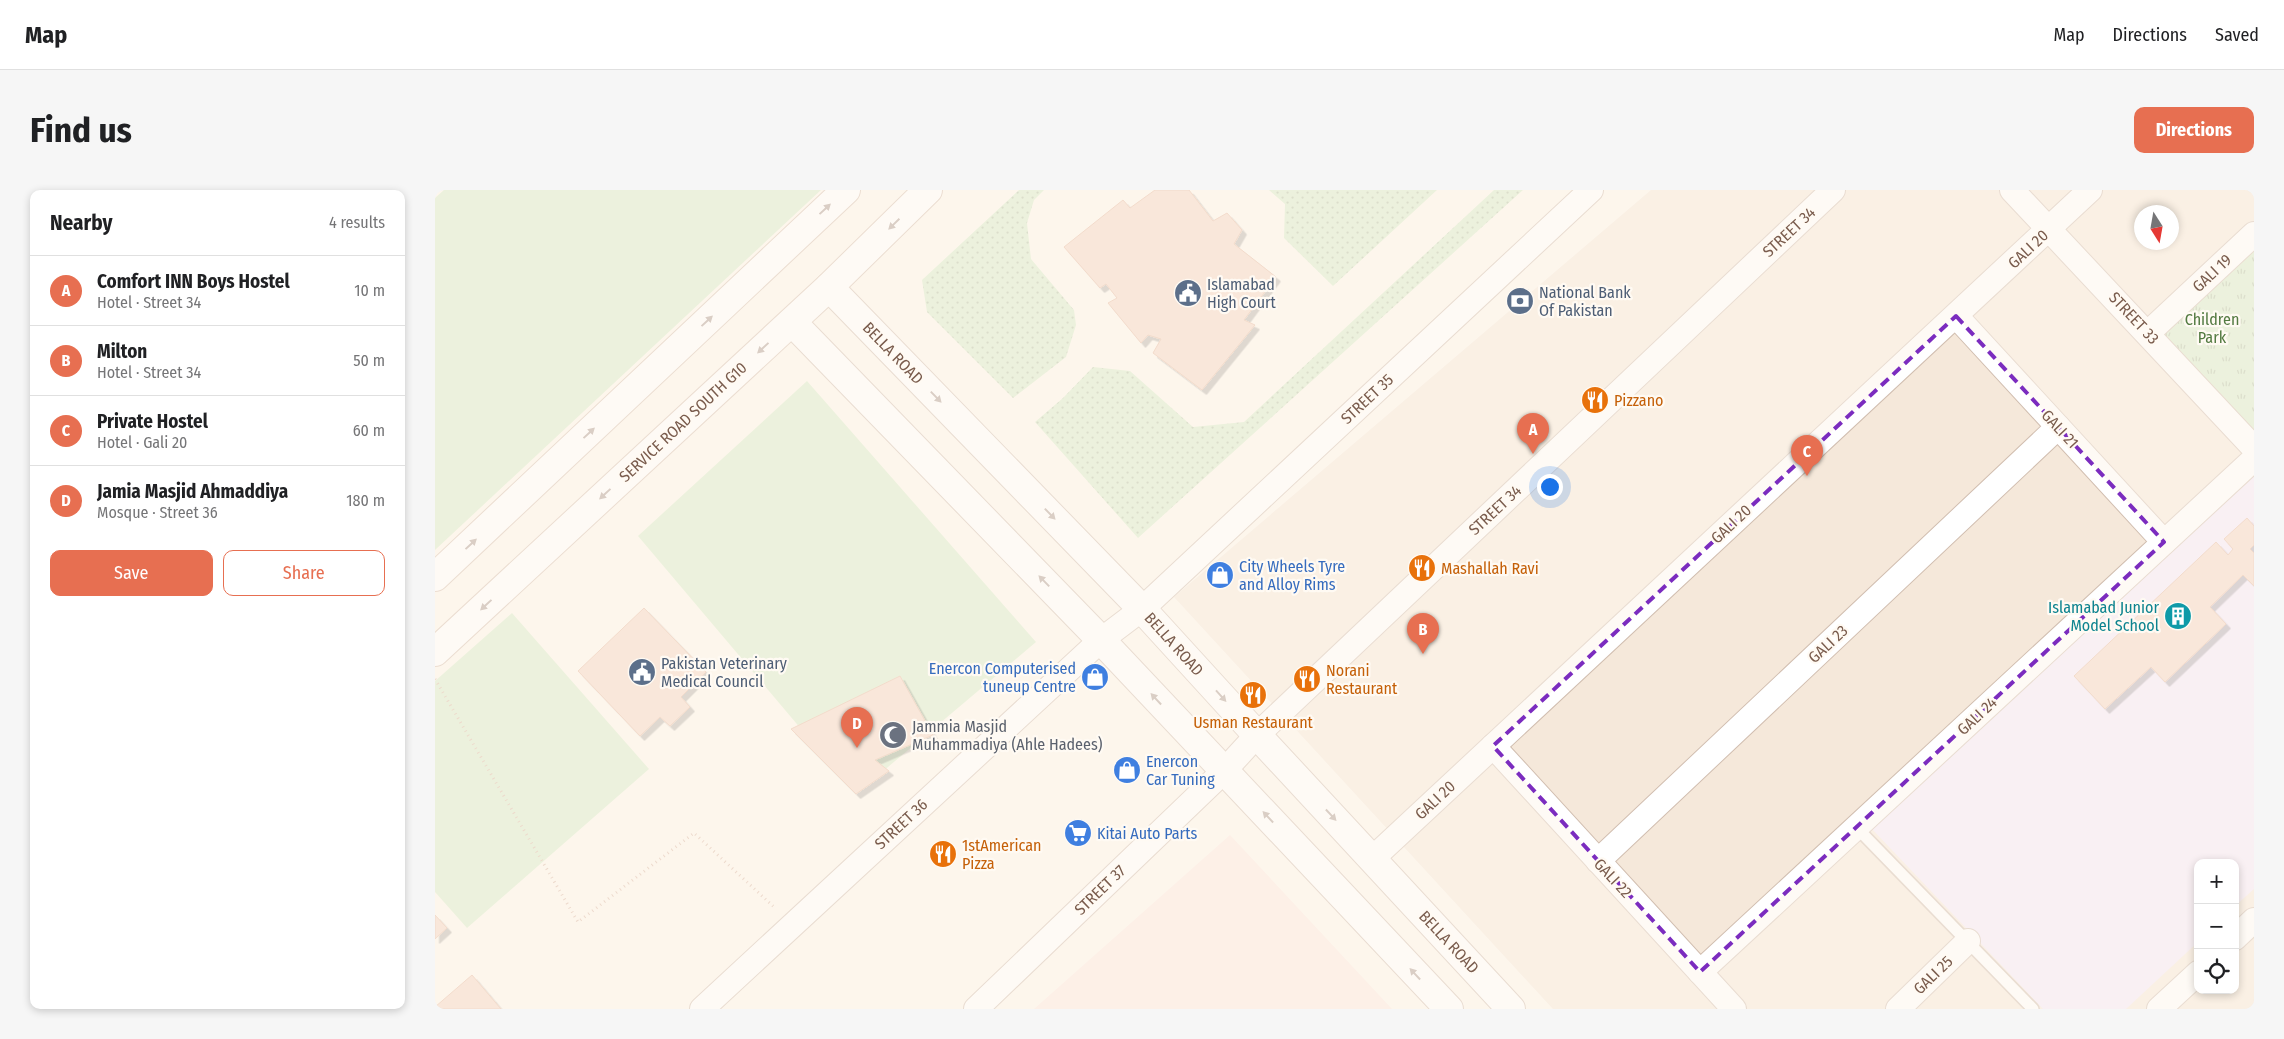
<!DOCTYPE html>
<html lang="en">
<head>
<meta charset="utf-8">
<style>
	body { margin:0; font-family:"Fira Sans Condensed",sans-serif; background:#f6f6f6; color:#202124 }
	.controls { position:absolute; right:15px; bottom:15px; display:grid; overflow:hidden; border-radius:10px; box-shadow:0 2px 8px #0003 }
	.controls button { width:45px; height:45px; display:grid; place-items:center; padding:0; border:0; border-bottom:1px solid #e0e0e0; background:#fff; color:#202124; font:25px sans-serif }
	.compass { position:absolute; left:1699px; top:15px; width:45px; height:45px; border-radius:50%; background:#fff; box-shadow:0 2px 8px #0003; rotate:169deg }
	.you { position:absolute; left:1114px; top:296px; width:18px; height:18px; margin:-12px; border:4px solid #fff; border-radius:50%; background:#1a73e8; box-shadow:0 0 0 8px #1a73e833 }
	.badge { display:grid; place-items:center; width:32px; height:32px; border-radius:50%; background:#e76f51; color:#fff; font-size:16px; font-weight:700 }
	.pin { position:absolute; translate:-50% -41px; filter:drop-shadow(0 1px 2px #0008) }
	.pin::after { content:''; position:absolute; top:26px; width:18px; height:15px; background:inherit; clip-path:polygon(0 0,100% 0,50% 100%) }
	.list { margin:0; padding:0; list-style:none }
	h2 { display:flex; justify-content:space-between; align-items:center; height:65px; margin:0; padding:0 20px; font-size:21px }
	h2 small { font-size:16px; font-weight:400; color:#757577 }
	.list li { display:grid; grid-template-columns:32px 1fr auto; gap:15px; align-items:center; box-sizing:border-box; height:70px; padding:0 20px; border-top:1px solid #e0e0e0 }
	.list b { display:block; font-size:19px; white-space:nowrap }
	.list p { margin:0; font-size:16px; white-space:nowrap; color:#757577 }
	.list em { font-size:16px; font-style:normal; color:#757577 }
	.actions { display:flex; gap:10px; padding:15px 20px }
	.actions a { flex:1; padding:11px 0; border:1px solid #e76f51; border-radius:10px; text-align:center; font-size:18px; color:#e76f51 }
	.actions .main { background:#e76f51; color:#fff }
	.icon { flex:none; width:28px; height:28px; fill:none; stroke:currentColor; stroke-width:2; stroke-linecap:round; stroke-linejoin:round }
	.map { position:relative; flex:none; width:1819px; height:819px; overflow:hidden; border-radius:10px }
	header { display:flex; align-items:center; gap:30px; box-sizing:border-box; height:70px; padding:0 25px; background:#fff; border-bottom:1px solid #e0e0e0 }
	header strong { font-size:24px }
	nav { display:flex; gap:28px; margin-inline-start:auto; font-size:18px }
	.intro { display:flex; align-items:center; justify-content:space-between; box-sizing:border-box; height:120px; padding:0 30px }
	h1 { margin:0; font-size:35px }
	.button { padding:12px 22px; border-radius:10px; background:#e76f51; color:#fff; font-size:18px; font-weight:700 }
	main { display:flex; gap:30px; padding:0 30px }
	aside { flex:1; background:#fff; border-radius:10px; box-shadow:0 2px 8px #0003 }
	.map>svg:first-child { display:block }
</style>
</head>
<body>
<header>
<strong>Map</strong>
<nav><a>Map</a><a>Directions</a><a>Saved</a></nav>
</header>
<div class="intro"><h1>Find us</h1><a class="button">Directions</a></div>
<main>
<aside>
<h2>Nearby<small>4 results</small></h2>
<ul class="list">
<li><span class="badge">A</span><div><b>Comfort INN Boys Hostel</b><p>Hotel · Street 34</p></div><em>10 m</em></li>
<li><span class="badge">B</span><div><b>Milton</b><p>Hotel · Street 34</p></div><em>50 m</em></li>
<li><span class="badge">C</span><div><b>Private Hostel</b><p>Hotel · Gali 20</p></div><em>60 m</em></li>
<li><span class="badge">D</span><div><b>Jamia Masjid Ahmaddiya</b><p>Mosque · Street 36</p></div><em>180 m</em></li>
</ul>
<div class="actions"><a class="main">Save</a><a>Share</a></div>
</aside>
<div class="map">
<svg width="1819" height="819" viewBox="0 0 1819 819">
	<defs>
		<pattern id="park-tufts" width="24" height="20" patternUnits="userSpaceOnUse" patternTransform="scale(1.25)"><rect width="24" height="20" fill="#d8ecc9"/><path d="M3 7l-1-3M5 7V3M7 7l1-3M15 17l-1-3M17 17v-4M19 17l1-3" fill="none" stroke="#b4c2a5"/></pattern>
		<pattern id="garden-dots" width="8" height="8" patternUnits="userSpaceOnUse" patternTransform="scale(1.25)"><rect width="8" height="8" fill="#d8ecc9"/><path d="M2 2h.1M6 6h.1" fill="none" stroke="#b4c2a5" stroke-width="1.8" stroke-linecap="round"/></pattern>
		<filter id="shadow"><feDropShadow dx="4.5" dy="4.5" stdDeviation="0" flood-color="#0004"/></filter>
	</defs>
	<rect width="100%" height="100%" fill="#fdf6ec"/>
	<path fill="#f5e8da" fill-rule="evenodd" d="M 1216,0 L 1819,0 L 1819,819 L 1118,819 L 739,407 ZM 1706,22 L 1736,22 L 1736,52 L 1706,52 ZM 1763,673 L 1800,673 L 1800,800 L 1763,800 Z"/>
	<polygon fill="#fde8e0" points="795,645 957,819 599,819"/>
	<polygon fill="#f3e8fa" points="1819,275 1819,699 1800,716 1800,673 1763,673 1763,752 1691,819 1608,819 1436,638"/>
	<g fill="#d8ecc9">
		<polygon points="9,0 386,0 0,360 0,8"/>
		<polygon points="372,191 601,452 421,604 203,346"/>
		<polygon points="77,423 214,579 32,738 0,702 0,491"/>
	</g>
	<polygon fill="url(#park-tufts)" points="1819,43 1819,245 1718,136"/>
	<g fill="url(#garden-dots)">
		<polygon points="584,0 609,0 599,10 592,33 596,69 639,120 641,135 631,167 578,208 492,122 487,90"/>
		<polygon points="834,0 1002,0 898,96 849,48 850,14"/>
		<polygon points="1059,0 1088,0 703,348 600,232 628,208 658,177 695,181 758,237 809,232"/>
	</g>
	<g fill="#f3d5c3" stroke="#e6bba3" filter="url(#shadow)">
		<polygon points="720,0 754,0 778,31 792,23 807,40 799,54 841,87 809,130 820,135 767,200 718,163 726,149 713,145 706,153 673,113 682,108 671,94 665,98 629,57 688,10 695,18"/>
		<polygon points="1812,328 1819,336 1819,355 1815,359 1819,363 1819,396 1808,385 1775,417 1791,434 1730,492 1716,477 1670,519 1639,486 1781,352 1793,365 1798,359 1789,349"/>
		<polygon points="209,418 271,482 246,507 255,517 235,536 225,527 205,546 143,481"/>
		<polygon points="465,486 498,545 440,570 454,581 421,604 356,539"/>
		<polygon points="0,725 12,738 0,749"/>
		<polygon points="37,785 66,819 0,819 0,817"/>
	</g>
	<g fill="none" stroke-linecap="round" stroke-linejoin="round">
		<g stroke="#d1beb0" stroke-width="14">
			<polyline id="service" points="1421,637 1598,819"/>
		</g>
		<g stroke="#d1beb0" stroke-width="26">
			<g id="minor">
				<polyline points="1577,0 1819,258"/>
				<polyline points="1521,126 1729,352"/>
				<polyline points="1713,143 1819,44"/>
				<polyline points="1058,556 1299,819"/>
				<polyline points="937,669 1655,0"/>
				<polyline points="1163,671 1623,237"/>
				<polyline points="1800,748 1819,730"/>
				<polyline points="1265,782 1819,269"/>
				<polyline points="267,819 666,450 707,419 1156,0"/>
				<polyline points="541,819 789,581 822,545 1398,0"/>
				<polyline points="1463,819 1533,751"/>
				<polyline points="1724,819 1763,783"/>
			</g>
		</g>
		<g stroke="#d1beb0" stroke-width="30">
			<g id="tertiary">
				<polyline points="394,97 707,419 822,545 1076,819"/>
				<polyline points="357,132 666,450 1014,819"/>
			</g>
		</g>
		<g stroke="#d6c0b0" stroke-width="30">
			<g id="secondary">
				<polyline points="0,387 411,0"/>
				<polyline points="0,462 394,97 493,0"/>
			</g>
		</g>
		<polyline stroke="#d9b8a5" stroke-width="3" stroke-dasharray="1 4" stroke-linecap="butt" points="0,489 143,732 259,643 339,717"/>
		<use href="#service" stroke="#fff" stroke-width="11"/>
		<use href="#minor" stroke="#fff" stroke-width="24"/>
		<use href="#tertiary" stroke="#fff" stroke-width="28"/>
		<use href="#secondary" stroke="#fff" stroke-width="28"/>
	</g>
	<defs><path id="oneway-solid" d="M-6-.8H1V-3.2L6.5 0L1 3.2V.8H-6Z" transform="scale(1.25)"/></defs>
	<g fill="#af9d94">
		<use href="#oneway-solid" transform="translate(390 19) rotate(-43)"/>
		<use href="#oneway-solid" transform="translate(459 34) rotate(136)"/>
		<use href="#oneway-solid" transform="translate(272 131) rotate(-43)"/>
		<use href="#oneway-solid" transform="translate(328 158) rotate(137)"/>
		<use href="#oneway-solid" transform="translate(501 207) rotate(46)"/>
		<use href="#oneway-solid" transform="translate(154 243) rotate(-43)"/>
		<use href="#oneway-solid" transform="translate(170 304) rotate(137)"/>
		<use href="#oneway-solid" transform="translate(615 324) rotate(46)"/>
		<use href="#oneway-solid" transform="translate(36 354) rotate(-43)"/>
		<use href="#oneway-solid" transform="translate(609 391) rotate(-134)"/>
		<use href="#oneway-solid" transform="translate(51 415) rotate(137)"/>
		<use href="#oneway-solid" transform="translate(786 506) rotate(48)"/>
		<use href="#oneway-solid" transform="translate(721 509) rotate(-133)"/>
		<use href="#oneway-solid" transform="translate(896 625) rotate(47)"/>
		<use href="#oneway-solid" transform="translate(833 627) rotate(-133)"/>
		<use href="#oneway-solid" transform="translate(980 784) rotate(-133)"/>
	</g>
	<path d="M0 0H1819V819H0ZM 1521,126 L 1729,352 L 1265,782 L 1058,556 Z" fill="#fdf6ec" fill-opacity=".55" fill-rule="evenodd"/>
	<path fill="none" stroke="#7b2cbf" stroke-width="4" stroke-dasharray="10 6" stroke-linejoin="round" d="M 1521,126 L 1729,352 L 1265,782 L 1058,556 Z"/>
	<defs>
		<g id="civic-disc" transform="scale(1.4375)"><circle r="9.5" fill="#5c6f8a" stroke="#fffaf3"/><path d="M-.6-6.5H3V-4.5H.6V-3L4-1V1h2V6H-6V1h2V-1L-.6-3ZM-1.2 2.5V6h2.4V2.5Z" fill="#fff"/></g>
		<g id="bank-disc" transform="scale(1.4375)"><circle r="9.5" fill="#5c6f8a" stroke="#fffaf3"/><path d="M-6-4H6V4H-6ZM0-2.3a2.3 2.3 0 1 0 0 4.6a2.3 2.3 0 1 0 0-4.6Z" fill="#fff"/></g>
		<g id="restaurant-disc" transform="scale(1.4375)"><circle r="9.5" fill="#e8710a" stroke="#fffaf3"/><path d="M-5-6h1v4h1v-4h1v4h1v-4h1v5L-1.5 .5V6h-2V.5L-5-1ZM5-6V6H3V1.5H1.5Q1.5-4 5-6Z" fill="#fff"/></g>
		<g id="shop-disc" transform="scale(1.4375)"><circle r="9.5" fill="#3f7fe0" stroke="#fffaf3"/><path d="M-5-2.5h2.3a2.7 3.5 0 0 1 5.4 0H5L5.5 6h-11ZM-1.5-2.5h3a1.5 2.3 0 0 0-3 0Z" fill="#fff"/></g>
		<g id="building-disc" transform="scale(1.4375)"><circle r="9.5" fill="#0f9aa8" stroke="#fffaf3"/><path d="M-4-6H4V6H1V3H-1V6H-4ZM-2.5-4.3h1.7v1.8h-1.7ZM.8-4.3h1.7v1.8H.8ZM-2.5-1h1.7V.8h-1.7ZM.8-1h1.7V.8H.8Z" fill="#fff"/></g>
		<g id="mosque-disc" transform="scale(1.4375)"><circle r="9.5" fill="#6b7280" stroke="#fffaf3"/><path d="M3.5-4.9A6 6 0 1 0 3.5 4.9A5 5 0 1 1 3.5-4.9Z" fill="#fff"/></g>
		<g id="supermarket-disc" transform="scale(1.4375)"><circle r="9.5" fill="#3f7fe0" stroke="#fffaf3"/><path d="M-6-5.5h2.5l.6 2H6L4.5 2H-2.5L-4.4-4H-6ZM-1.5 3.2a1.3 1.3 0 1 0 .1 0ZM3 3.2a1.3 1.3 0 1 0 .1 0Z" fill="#fff"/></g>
	</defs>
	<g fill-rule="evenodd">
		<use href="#civic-disc" x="753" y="103"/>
		<use href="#bank-disc" x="1085" y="111"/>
		<use href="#restaurant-disc" x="1160" y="210"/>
		<use href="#restaurant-disc" x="987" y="378"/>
		<use href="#shop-disc" x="785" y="385"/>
		<use href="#building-disc" x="1743" y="426"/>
		<use href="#civic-disc" x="207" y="482"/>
		<use href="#shop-disc" x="660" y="487"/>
		<use href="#restaurant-disc" x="872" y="489"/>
		<use href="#restaurant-disc" x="818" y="505"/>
		<use href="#mosque-disc" x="458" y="545"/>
		<use href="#shop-disc" x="692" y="580"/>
		<use href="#supermarket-disc" x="643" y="643"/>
		<use href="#restaurant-disc" x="508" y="664"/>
	</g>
	<g text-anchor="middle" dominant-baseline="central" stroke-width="4.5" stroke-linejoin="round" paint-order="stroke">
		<g font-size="16" fill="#7a5c4d" stroke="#fffaf3">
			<text transform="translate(1354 42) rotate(-43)">STREET 34</text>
			<text transform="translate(1593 59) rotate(-43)">GALI 20</text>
			<text transform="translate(1777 83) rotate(-43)">GALI 19</text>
			<text transform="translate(1699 128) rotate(47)">STREET 33</text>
			<text transform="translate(458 163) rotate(46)">BELLA ROAD</text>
			<text transform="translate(932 209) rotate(-43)">STREET 35</text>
			<text transform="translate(248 232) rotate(-43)">SERVICE ROAD SOUTH G10</text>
			<text transform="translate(1625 239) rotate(47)">GALI 21</text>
			<text transform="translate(1060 320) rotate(-43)">STREET 34</text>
			<text transform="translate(1296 334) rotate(-43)">GALI 20</text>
			<text transform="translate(739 454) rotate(48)">BELLA ROAD</text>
			<text transform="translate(1393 454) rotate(-43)">GALI 23</text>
			<text transform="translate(1542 526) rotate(-43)">GALI 24</text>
			<text transform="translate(1000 610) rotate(-43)">GALI 20</text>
			<text transform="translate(466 634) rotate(-43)">STREET 36</text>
			<text transform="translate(1178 688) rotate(47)">GALI 22</text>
			<text transform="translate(665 700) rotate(-44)">STREET 37</text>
			<text transform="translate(1014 752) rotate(47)">BELLA ROAD</text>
			<text transform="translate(1498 785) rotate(-44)">GALI 25</text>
		</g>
		<g font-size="16" fill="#4e5e75" stroke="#fffaf3" text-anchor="start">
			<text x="772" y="94">Islamabad<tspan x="772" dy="18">High Court</tspan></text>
			<text x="1104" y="102">National Bank<tspan x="1104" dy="18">Of Pakistan</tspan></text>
			<text x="226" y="473">Pakistan Veterinary<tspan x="226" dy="18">Medical Council</tspan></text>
		</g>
		<g font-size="16" fill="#537a41" stroke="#fffaf3">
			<text x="1777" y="129">Children<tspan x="1777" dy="18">Park</tspan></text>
		</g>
		<g font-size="16" fill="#c56008" stroke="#fffaf3" text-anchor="start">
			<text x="1179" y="210">Pizzano</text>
			<text x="1006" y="378">Mashallah Ravi</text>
			<text x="891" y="480">Norani<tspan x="891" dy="18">Restaurant</tspan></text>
			<text x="818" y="532" text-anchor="middle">Usman Restaurant</text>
			<text x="527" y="655">1stAmerican<tspan x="527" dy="18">Pizza</tspan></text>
		</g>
		<g font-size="16" fill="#366cbe" stroke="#fffaf3" text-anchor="start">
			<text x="804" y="376">City Wheels Tyre<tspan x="804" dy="18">and Alloy Rims</tspan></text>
			<text x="641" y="478" text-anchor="end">Enercon Computerised<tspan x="641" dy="18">tuneup Centre</tspan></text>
			<text x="711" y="571">Enercon<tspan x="711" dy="18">Car Tuning</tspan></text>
			<text x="662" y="643">Kitai Auto Parts</text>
		</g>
		<g font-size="16" fill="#0d838f" stroke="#fffaf3" text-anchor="end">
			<text x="1724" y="417">Islamabad Junior<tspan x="1724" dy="18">Model School</tspan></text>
		</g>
		<g font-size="16" fill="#5b616d" stroke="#fffaf3" text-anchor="start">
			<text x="477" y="536">Jammia Masjid<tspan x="477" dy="18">Muhammadiya (Ahle Hadees)</tspan></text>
		</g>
	</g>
</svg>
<div class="controls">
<button>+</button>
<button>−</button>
<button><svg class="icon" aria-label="locate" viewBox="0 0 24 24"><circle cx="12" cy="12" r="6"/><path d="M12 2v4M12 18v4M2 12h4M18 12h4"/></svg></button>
</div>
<svg class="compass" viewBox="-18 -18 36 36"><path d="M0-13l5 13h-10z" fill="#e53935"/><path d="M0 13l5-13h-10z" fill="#757577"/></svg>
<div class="you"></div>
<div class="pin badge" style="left:1098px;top:264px">A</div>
<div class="pin badge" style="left:988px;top:464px">B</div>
<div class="pin badge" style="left:1372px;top:286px">C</div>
<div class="pin badge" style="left:422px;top:558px">D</div>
</div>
</main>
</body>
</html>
